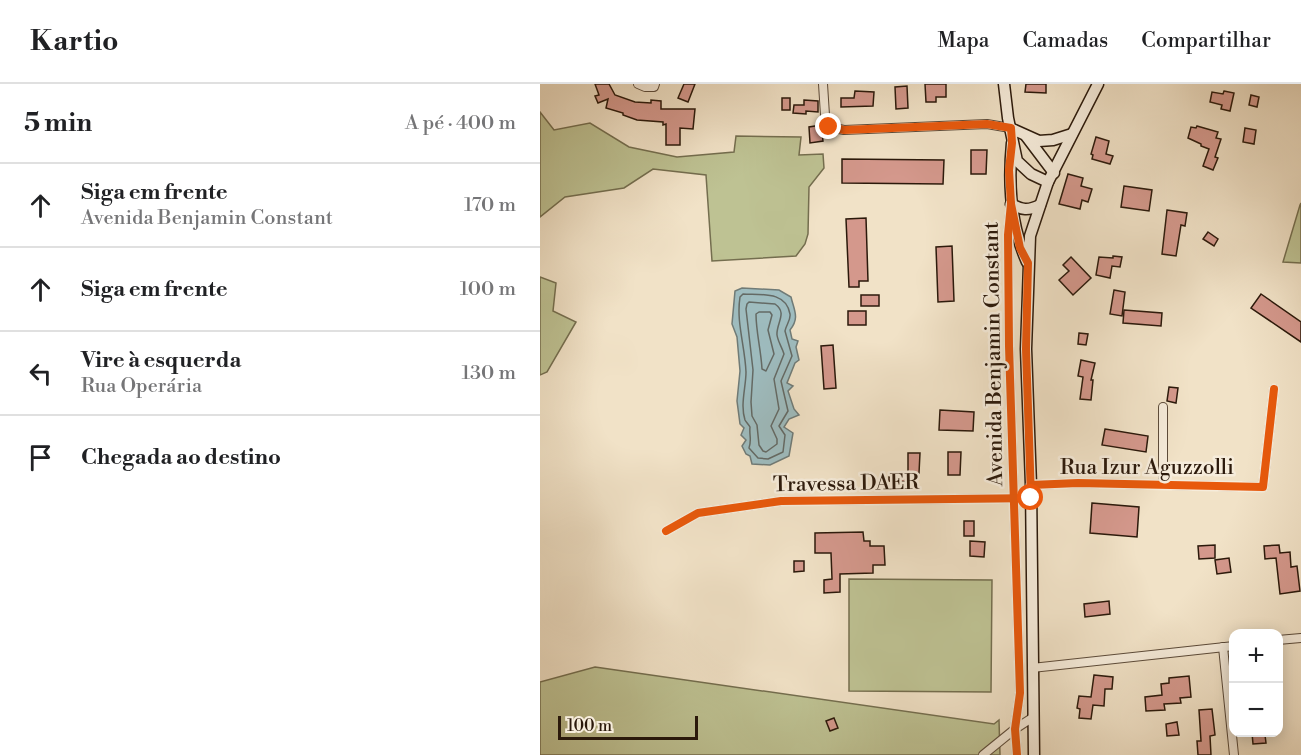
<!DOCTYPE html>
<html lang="pt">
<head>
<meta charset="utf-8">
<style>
	body { margin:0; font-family:"Libre Bodoni",serif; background:#f2f2f2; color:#202124 }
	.controls { position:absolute; right:18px; bottom:18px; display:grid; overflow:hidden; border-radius:12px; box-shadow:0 3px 15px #0003 }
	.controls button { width:54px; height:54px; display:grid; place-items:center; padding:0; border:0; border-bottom:2px solid #e0e0e0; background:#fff; color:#202124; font:30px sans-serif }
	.scale { position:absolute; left:18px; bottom:15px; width:140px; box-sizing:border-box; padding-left:6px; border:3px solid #2b190b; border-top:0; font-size:16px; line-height:21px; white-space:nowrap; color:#2b190b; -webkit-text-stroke:4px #f6ecdb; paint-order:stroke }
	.stop { position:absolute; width:18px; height:18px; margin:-14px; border:4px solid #ea580c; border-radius:50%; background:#fff }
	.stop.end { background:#ea580c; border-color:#fff; box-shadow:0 2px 6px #0008 }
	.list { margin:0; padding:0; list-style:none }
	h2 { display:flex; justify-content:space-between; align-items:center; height:78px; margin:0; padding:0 24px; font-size:26px }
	h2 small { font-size:20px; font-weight:400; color:#757577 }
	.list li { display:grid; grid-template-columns:39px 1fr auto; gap:18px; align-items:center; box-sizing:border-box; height:84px; padding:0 24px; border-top:2px solid #e0e0e0 }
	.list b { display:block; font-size:22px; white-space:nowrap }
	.list p { margin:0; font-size:20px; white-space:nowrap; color:#757577 }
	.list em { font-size:20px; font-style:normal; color:#757577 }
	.icon { flex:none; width:33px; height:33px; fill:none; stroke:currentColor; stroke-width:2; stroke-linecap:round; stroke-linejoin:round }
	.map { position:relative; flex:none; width:761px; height:671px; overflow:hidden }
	header { display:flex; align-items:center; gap:36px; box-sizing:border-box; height:84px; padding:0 30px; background:#fff; border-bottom:2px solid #e0e0e0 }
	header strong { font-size:28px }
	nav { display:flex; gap:33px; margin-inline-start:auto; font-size:21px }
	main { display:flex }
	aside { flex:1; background:#fff }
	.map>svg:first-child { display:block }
</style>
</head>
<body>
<header>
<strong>Kartio</strong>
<nav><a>Mapa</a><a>Camadas</a><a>Compartilhar</a></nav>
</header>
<main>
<aside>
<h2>5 min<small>A pé · 400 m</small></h2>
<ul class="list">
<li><svg class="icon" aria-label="ahead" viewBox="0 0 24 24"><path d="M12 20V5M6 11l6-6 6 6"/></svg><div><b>Siga em frente</b><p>Avenida Benjamin Constant</p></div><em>170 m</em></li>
<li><svg class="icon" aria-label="ahead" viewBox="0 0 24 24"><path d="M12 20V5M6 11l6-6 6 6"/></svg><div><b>Siga em frente</b></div><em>100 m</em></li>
<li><svg class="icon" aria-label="left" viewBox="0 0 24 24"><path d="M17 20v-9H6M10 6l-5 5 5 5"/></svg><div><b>Vire à esquerda</b><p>Rua Operária</p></div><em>130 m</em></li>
<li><svg class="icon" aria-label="arrive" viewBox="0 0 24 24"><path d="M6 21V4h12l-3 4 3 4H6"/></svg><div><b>Chegada ao destino</b></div></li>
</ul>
</aside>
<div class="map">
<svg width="761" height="671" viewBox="0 0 761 671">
	<rect width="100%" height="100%" fill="#f1e2c7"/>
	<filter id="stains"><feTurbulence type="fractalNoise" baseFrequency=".00333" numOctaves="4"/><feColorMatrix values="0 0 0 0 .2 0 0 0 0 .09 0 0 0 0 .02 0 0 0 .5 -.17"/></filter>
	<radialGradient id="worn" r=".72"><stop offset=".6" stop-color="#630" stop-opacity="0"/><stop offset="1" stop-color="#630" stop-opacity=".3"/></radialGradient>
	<g fill="#bec293" stroke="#746e4f" stroke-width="1.5">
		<polygon points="0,28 14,46 50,39 89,63 137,73 194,68 196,52 261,53 259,71 283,70 284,84 269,103 268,150 265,160 256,172 172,177 166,91 113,85 84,104 25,113 0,133"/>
		<polygon points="761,119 761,179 743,178 760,121"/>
		<polygon points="0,193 16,199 13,227 36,238 7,288 0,291"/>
		<polygon points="309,495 452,496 451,608 309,607"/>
		<polygon points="55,583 454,640 459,636 460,671 0,671 0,598"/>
	</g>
	<path fill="#9ebcbf" stroke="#707b77" stroke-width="1.5" d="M 202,204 L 239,206 L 251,213 C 254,226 260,234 250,246 L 252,255 L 258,257 L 256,263 L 259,276 L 255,279 L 247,299 L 253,302 L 248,307 L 254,325 L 259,331 L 249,335 L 244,343 L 253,349 L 249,372 L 230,381 L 212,380 L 210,372 L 206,370 L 202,362 L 206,356 L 201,351 L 204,344 L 200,340 L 197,317 L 200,287 L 197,253 L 192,240 L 195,207 Z"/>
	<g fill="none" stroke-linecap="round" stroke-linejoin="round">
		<g stroke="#646a65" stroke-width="1.5">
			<path d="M 203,210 C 221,211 246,207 250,230 C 251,236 246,241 245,247 L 252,272 L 241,297 L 248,327 L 239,342 L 245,351 L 243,368 L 228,375 L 218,374 L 209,364 C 212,356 209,351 210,343 C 209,341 206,338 205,336 C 200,321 206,303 206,288 C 205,262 196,238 200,213 Z"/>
			<path d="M 209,218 L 235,220 C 248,229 236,239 237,251 C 238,258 242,263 244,270 L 234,295 L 239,325 L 231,342 L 237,355 L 237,360 L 226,368 L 223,367 L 219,361 L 217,341 L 212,332 L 211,318 L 213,286 L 206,225 L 207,220 Z"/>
			<path d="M 219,228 L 230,228 L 232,231 L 228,246 L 234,270 L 226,287 L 222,285 C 221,266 216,248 216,230 Z"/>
		</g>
	</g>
	<g fill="#d4988c" stroke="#2b190b" stroke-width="1.5">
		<polygon points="55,0 69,0 75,11 95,18 111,19 111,16 121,17 121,25 155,25 153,45 140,44 140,61 126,61 126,40 123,41 123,38 97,36 83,31 83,29 66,24 68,15 58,19 55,12 59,11"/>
		<polygon points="144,0 155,0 148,18 138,14"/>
		<polygon points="385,0 406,0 406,13 396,13 396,18 386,18"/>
		<polygon points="486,0 506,0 506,9 485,8"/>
		<polygon points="367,2 368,24 356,25 355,3"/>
		<polygon points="315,7 334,8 333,22 301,23 301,14 314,14"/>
		<polygon points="684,7 694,9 690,27 681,25 682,21 670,18 672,8 683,10"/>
		<polygon points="711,11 719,13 717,23 709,21"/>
		<rect x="242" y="14" width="8" height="12"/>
		<polygon points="264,16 278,17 278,28 266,27 266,30 253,29 254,21 264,21"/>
		<polygon points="281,41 283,57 270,59 269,43"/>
		<polygon points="657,42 678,48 676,54 681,55 675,73 678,74 673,86 663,82 669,65 661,62 661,60 648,54 651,43 656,44"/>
		<polygon points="705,44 716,46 714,60 703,58"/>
		<polygon points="556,53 569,57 566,70 573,72 570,80 552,75 553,71 551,70"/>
		<polygon points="431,66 447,66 446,90 431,90"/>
		<polygon points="302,75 404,76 403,100 302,99"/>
		<polygon points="528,90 543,94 541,102 552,105 548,118 542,116 540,125 519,120"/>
		<polygon points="584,102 612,106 609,127 581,123"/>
		<polygon points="627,126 647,129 645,142 641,141 636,172 622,170"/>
		<polygon points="326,134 328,197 319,197 319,203 309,203 306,135"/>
		<polygon points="668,148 678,155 674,162 663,155"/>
		<polygon points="412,162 414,217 398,218 396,163"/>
		<polygon points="573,172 582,173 580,183 572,182 570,194 556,191 559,173 573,174"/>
		<polygon points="531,173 551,194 533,211 519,196 529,187 523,181"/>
		<polygon points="574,206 585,208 582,232 570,230"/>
		<polygon points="721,210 761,238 761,258 711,224"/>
		<rect x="321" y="211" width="18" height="11"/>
		<polygon points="584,226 622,229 621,242 583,239"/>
		<rect x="308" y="227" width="18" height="14"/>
		<polygon points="539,249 548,250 546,261 538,260"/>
		<polygon points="293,261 296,304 284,305 281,262"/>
		<polygon points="541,276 555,279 551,296 553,296 551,316 540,315 543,293 538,292"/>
		<polygon points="629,303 638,304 636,319 627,317"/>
		<polygon points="400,326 434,328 433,347 399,346"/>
		<polygon points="565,345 608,352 606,368 562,361"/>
		<polygon points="408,368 421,368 420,391 408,391"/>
		<polygon points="368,369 380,369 379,389 376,389 376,398 349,397 349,393 368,391"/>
		<polygon points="552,419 599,423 597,453 550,449"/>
		<rect x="424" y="437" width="10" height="15"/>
		<polygon points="323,448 324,457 330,457 330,462 344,462 345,481 333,481 333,489 300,490 300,508 284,509 284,496 292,495 291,469 275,469 275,449"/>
		<polygon points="430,457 445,458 444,473 430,472"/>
		<polygon points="675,461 675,474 659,475 658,462"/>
		<polygon points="739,461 740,469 750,468 751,483 757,482 760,507 740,510 736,474 725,475 724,462"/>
		<polygon points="689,474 691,488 677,490 675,476"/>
		<polygon points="254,477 264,477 264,487 254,488"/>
		<polygon points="569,517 570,530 545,533 544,520"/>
		<polygon points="554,591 573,593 572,605 565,605 564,622 553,621 551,635 539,634 540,625 537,624 539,612 551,613"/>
		<polygon points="649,592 651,613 640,614 641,619 624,620 625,626 606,627 605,613 622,611 621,600 629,599 629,594"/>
		<polygon points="672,625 675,651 670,652 671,671 658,671 657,657 661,657 659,626"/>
		<polygon points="294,634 298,644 290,647 286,637"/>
		<polygon points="637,638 639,651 627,652 626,640"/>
		<polygon points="712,649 723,649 723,651 725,651 726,659 713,660"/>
	</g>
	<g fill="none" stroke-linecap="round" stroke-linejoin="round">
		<g stroke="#5c4b3a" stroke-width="10">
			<g id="street">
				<polyline points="98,0 105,3 114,3 115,0"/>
				<polyline points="283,0 285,31 289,43 304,46 447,40 470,44"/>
				<polyline points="470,130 468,151 469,262 480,609 475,645 477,671"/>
				<polyline points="623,323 623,401"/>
				<polyline points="491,401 538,399 723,403 734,305"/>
				<polyline points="126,447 158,429 241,417 491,414"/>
				<polyline points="738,556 761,554"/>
				<polyline points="683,563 694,671"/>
				<polyline points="492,584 694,562"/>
				<polyline points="443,671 475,645 492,634"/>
			</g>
		</g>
		<g stroke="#2b190b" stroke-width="13">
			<g id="secondary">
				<polyline points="464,0 468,34 477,77 491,90 508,98"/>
				<polyline points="470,44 499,57 513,56 532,50"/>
				<polyline points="486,52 514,89"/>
				<path d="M 472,59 C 468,100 470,140 487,178"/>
				<path d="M 471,120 C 482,126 488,127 500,121"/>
				<polyline points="494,671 491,401 486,265 490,152 508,98 558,0"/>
			</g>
		</g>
		<use href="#street" stroke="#f6ecdb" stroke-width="8"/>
		<use href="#secondary" stroke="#f6ecdb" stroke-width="10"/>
		<g stroke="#f6ecdb" stroke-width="11">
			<g id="cycleway">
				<polyline points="471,120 468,151 469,262 480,609 475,645 477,671"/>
				<polyline points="491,401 538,399 723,403 734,305"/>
				<polyline points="126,447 158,429 241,417 491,414"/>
			</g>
		</g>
		<use href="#cycleway" stroke="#e8590c" stroke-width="8"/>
	</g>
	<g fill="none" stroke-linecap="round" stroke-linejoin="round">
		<polyline stroke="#ea580c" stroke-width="8" points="289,43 304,46 447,40 471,44 472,59 469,86 471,120 480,164 488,179 486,265 491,414"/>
	</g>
	<g text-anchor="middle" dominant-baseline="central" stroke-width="5" stroke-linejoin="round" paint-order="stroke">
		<g font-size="21" fill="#2b190b" stroke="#f6ecdb">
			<text transform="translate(454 270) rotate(-91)">Avenida Benjamin Constant</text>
			<text x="607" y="384">Rua Izur Aguzzolli</text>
			<text transform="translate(306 400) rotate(-1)">Travessa DAER</text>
		</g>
	</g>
	<rect width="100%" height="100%" filter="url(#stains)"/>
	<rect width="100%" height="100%" fill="url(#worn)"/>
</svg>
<div class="controls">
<button>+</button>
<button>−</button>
</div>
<div class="scale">100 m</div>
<div class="stop" style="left:491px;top:414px"></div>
<div class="stop end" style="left:289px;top:43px"></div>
</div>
</main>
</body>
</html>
